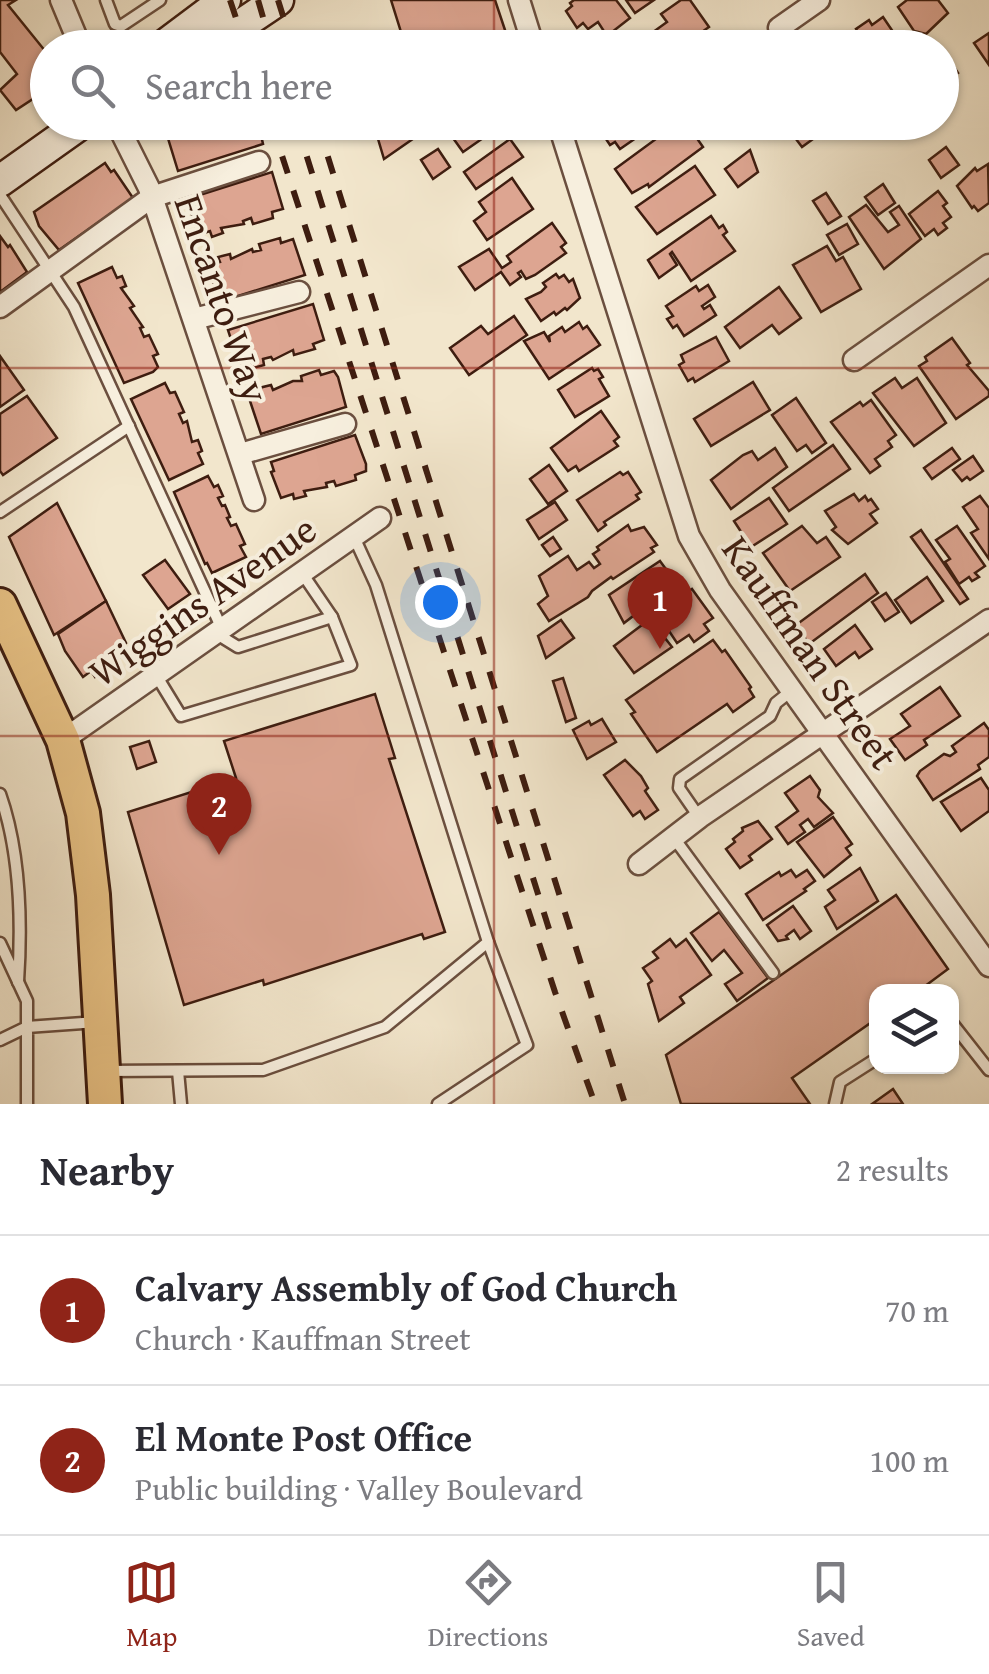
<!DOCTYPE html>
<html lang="en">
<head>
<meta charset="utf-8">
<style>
	body { margin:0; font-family:"Gentium Book Plus",serif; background:#f2f2f3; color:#2b2b33 }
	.controls { position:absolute; right:30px; bottom:30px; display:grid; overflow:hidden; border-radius:20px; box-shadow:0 2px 8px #0004 }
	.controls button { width:90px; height:90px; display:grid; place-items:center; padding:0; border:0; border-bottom:2px solid #e1e1e2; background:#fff; color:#2b2b33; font:50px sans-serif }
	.you { position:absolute; left:440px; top:602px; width:35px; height:35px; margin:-25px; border:8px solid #fff; border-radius:50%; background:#1a73e8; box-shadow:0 0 0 15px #1a73e833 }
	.badge { display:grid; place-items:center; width:65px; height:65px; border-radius:50%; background:#8f2418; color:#fff; font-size:32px; font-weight:700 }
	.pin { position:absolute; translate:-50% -82px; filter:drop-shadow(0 2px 5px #0008) }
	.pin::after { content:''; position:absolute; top:52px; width:35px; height:30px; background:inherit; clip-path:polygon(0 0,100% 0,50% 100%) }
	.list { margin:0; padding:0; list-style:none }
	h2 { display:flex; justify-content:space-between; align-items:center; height:130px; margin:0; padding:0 40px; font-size:42px }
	h2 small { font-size:32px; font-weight:400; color:#7c7c81 }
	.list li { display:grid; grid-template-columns:65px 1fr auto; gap:30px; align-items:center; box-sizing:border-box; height:150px; padding:0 40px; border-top:2px solid #e1e1e2 }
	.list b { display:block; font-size:38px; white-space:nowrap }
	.list p { margin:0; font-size:32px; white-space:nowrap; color:#7c7c81 }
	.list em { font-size:32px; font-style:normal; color:#7c7c81 }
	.icon { flex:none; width:55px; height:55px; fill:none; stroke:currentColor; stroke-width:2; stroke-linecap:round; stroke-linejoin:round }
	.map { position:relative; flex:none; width:989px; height:1104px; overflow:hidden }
	.search { position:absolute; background:#fff; box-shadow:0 2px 8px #0004; left:30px; right:30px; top:30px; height:110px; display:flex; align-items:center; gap:25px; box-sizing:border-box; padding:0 35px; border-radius:55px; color:#7c7c81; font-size:38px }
	.sheet { height:430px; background:#fff }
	nav { display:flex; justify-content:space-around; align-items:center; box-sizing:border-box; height:140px; border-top:2px solid #e1e1e2; background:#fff; font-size:28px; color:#7c7c81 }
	nav a { display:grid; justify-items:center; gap:5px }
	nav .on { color:#8f2418 }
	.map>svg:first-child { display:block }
</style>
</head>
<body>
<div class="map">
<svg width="989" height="1104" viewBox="0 0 989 1104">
	<rect width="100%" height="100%" fill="#f2e6cc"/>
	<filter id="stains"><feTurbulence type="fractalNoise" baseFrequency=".002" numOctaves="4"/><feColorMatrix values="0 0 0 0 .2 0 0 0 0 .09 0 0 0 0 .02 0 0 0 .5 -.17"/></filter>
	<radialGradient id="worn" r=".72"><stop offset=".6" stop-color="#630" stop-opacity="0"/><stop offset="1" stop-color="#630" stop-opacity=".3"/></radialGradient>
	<g fill="#dda591" stroke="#3e1d10" stroke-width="2.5">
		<polygon points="0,0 16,0 8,5 46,52 38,59 48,69 48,89 16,110 0,90 17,74 0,52"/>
		<polygon points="391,0 495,0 507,36 485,48 406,48"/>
		<polygon points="574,0 616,0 630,18 607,36 598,22 588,29 583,23 577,28 566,11 572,6 570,3"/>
		<polygon points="626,0 654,0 635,13"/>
		<polygon points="681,0 690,0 709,27 679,48 647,48 642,40 667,22 661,14"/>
		<polygon points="907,0 938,0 948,13 926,34 914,31 898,7"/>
		<polygon points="883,17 904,48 853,48 850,43 860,36 856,29 869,20 872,25"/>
		<polygon points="989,33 989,65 974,43"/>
		<polygon points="942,49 958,73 942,84"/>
		<polygon points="208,122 258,122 263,144 178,171 167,135"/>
		<polygon points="373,122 428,122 430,127 384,159"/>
		<polygon points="460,122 505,122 506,127 498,133 496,129 463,152 448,131"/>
		<polygon points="602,122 659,122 620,149 615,142 610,145 602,133 607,130"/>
		<polygon points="679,122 687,124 703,147 649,187 648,184 632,193 615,169"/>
		<polygon points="777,122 810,122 817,136 802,147 793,135 797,132 794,126 785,133"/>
		<polygon points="510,139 523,157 476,189 464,172"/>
		<polygon points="946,147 959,165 941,178 929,160"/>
		<polygon points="438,149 450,167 433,179 421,160"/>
		<polygon points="750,150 758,172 738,187 725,169"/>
		<polygon points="105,163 111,172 114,170 133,198 59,250 39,226 34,212"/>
		<polygon points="988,164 989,203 978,211 974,206 972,208 957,186 975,168 977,171"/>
		<polygon points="695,166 715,195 657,234 636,207"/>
		<polygon points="272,172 283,209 272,212 273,218 253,224 251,218 243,221 244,224 221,228 223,233 212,237 210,231 198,235 187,199"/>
		<polygon points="512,178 533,209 487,240 474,221 486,212 479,202"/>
		<polygon points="883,184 895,203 878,215 865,197"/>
		<polygon points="938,191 947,203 943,206 951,217 943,223 947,228 938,235 934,229 925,236 909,214"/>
		<polygon points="826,193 841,216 828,224 813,201"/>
		<polygon points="866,205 888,232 899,225 890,212 899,206 921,239 884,269 849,217"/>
		<polygon points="711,216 719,228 723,225 727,232 723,235 735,251 691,281 672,252 670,254 677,265 659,278 648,260"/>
		<polygon points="552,223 566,243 561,247 566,253 535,275 526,279 521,271 518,273 521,277 510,285 501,272 475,290 459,267 489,249 502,268 511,262 507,256"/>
		<polygon points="847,224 858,244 839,255 827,235"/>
		<polygon points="0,236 8,247 10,245 27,272 0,292"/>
		<polygon points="280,238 281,243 293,239 305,275 219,302 208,266 220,262 218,257 230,254 231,259 252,249 253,252 261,250 259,244"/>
		<polygon points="827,246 836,261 843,257 861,289 821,312 793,265"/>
		<polygon points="112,267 117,278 122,276 126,286 121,288 134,306 130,308 143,327 140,328 144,337 149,335 158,354 153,356 158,367 153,372 124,383 78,283"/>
		<polygon points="556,274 559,278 564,275 569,282 573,279 580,298 567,310 565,308 556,315 554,312 541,321 526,299 541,292 546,287 543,283"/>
		<polygon points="708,285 715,297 702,306 704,309 710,305 716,315 684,336 677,325 673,328 667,319 673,316 666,306 696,286 699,291"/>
		<polygon points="779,287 801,318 779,334 772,325 740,348 725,327"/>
		<polygon points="313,304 324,340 313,344 315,349 294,355 293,350 273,360 271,357 263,359 264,365 253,368 252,363 240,367 228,330"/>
		<polygon points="514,316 527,335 469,375 450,348 481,326 488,334"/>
		<polygon points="579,322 583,329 587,326 600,345 549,379 524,341 544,332 550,342 549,336 562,327 565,332"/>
		<polygon points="716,337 729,361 695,382 693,378 688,381 679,365 684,362 681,355"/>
		<polygon points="952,338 970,363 967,365 989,391 989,396 956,419 919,366 927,361 925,357"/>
		<polygon points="0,356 24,390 0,407"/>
		<polygon points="592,368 594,371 598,369 603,377 599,379 609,396 575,417 558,390"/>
		<polygon points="319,370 321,375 334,371 338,377 346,407 261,434 249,398 261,394 259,388 271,385 273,390 293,381 302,381 301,376"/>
		<polygon points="895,378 902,388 917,378 946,423 914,446 873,393"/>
		<polygon points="753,382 770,410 711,446 694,419"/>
		<polygon points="165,383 170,393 175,392 184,412 179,414 183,423 187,421 192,442 198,440 202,451 198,453 203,464 169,480 131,399"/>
		<polygon points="27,396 57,438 3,475 0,471 0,414"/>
		<polygon points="796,398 826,443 812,453 806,445 797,451 772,415"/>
		<polygon points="871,400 896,435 888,441 892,447 875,459 880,466 870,473 831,422 860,402 863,406"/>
		<polygon points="601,411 619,437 614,441 618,446 579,471 576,466 568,471 551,448"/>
		<polygon points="355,435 366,464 366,471 355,475 356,480 336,486 334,481 326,483 327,487 304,491 306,496 294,499 293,494 281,498 271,472 274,471 271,462"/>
		<polygon points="833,445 850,469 789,511 773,488"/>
		<polygon points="775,448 787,467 731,509 711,480 743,455 752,451 758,460"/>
		<polygon points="952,448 960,459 932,479 924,468"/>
		<polygon points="973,456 983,471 970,480 967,477 962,481 953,470"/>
		<polygon points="549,465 567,491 548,504 530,479"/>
		<polygon points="620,472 623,475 628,472 641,492 636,495 639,499 604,522 606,525 598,531 577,500"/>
		<polygon points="208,476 214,487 218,485 223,496 218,498 222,506 225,505 230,517 227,518 231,526 236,524 245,544 240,546 246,557 212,573 207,563 205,564 174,492"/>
		<polygon points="854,494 859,501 865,496 868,501 871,499 878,509 870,514 877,523 848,544 832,530 836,527 825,511"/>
		<polygon points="980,496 989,508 989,559 971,533 978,529 963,507"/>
		<polygon points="769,498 787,524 751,547 734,521"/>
		<polygon points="555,502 567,520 539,539 527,520"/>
		<polygon points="57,503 106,601 54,635 9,537"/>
		<polygon points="628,525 631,531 644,527 657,545 651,548 654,552 613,579 611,577 592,591 588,597 549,621 538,604 548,596 539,576 568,556 577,570 589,562 594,568 600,564 593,554 599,550 597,547"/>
		<polygon points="802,526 817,543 826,537 840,557 790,591 763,553"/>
		<polygon points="957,526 985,566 975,573 979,577 972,581 969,577 959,584 945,562 950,559 936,540"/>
		<polygon points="921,530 968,599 960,604 911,537"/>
		<polygon points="553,537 561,549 550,556 542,545"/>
		<polygon points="165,560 190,594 168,609 143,575"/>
		<polygon points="660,561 676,583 624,623 609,595"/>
		<polygon points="865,574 878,593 809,644 796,625"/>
		<polygon points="927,577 943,601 911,623 895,600"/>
		<polygon points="692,589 713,618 704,624 709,631 694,642 689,635 677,643 655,610"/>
		<polygon points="886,593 899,612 885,621 872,602"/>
		<polygon points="106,601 126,643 115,653 119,658 95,677 91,671 83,677 65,651 58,634"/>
		<polygon points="650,619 672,647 634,673 614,646"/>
		<polygon points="561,620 574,638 546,658 538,636"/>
		<polygon points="855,625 872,649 859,658 855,652 836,666 824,649"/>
		<polygon points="713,640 722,652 725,650 751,687 749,689 754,697 733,712 727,704 657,752 631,714 635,712 626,700"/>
		<polygon points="563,678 576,718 566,722 553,681"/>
		<polygon points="940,687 960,716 924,740 927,745 905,760 890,739 910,726 901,714"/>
		<polygon points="375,694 395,758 389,759 445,932 424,939 422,934 264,985 263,980 184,1005 128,812 236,778 224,741"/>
		<polygon points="602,719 616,742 587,759 573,730 589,721 591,725"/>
		<polygon points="984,723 989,730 989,757 978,765 980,769 933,800 917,776 920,771 944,754 950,756 956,752 952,746"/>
		<polygon points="149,741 156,762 137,769 130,747"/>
		<polygon points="625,760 641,776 648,788 645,791 658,810 645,819 640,811 633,816 604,775"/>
		<polygon points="810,776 820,790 818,797 833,813 814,827 808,819 800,825 805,832 788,844 776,827 798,811 785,793"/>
		<polygon points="981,778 989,790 989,811 961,831 941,802"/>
		<polygon points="833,817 852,844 846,848 851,855 824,877 797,842"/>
		<polygon points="758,821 772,839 749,856 752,860 740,868 726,849 735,842 733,839 743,831 742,828"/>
		<polygon points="860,868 878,901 837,929 825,907 835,900 828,890"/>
		<polygon points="791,870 796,877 807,870 815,881 804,889 806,891 763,920 746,894 779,872 781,876"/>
		<polygon points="896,895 948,969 917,992 876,992 876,1019 792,1078 810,1104 681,1104 666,1055"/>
		<polygon points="793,906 811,931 800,939 794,930 786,936 788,939 778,941 767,925"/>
		<polygon points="719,912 768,978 737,1001 725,984 742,973 724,950 712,961 691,933"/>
		<polygon points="670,939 676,947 686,939 711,975 680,997 684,1003 659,1021 648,984 652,981 643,968 658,958 653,952"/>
		<polygon points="893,1089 903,1104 872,1104"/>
	</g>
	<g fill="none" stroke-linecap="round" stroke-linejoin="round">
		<g stroke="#6b4f3f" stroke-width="15">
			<g id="lane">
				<polyline points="106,0 115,24 121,26 160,0"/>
				<polyline points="0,195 74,307 222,629"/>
				<polyline points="0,512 129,426"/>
				<polyline points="217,634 238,647 332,617"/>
				<polyline points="156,675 181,716 351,665 332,617 302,573"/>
				<path d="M 0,794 C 20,851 22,921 18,982"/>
				<polyline points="699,817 679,788 680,779 770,716 776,703 791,691"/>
				<polyline points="674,838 773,973"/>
				<polyline points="0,943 27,1001 27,1027 0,1040"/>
				<polyline points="952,1023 989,1070"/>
				<polyline points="105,1071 263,1070 385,1027 488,942 376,585 354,537"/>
				<polyline points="178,1071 181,1104"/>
				<polyline points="27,1104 27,1027 97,1022"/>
				<polyline points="438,1104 527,1045 488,942"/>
				<polyline points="835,1104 840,1082 876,1059"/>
			</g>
		</g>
		<g stroke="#6b4f3f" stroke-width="25">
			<g id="street">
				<polyline points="61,0 81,48"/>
				<polyline points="519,0 534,48"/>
				<polyline points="779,28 819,0"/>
				<polyline points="116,122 149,188 254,500"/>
				<polyline points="558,122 689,536 720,590 989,966"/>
				<polyline points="0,307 152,197 259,162"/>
				<polyline points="194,319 299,292"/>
				<polyline points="854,360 989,265"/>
				<polyline points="240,454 345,424"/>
				<polyline points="63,740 380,518"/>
				<polyline points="639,864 700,817 989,620"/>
			</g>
		</g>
		<g stroke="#3e1d10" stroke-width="35">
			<g id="secondary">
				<polyline points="161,48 225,0"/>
				<polyline points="207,48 278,0"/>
				<polyline points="0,181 83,122"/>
			</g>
		</g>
		<g stroke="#3e1d10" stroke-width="38">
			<polyline id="primary" points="0,605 63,740 83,813 93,895 105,1104"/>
		</g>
		<use href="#lane" stroke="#f7efde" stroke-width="10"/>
		<use href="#street" stroke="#f7efde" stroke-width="20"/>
		<use href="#secondary" stroke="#f7efde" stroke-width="30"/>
		<use href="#primary" stroke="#e9c386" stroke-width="32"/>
		<g stroke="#3e1d10" stroke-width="6" stroke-dasharray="18 18" stroke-linecap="butt">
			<polyline points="230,0 246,48"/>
			<polyline points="258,0 272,48"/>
			<polyline points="278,0 293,48"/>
			<polyline points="271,122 555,992 595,1104"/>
			<polyline points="296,122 549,929"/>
			<polyline points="317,122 625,1104"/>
		</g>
	</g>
	<path fill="none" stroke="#8f2418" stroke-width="2.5" stroke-opacity="0.55" d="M 494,0 L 494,48M 494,122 L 494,1104M 0,368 L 989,368M 0,736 L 989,736"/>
	<g text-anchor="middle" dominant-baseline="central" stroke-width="8" stroke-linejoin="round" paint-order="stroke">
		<g font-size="40" fill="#3e1d10" stroke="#f7efde">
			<text transform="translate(223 298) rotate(71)">Encanto Way</text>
			<text transform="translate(202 600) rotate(-35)">Wiggins Avenue</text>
			<text transform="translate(811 652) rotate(55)">Kauffman Street</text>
		</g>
	</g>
	<rect width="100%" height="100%" filter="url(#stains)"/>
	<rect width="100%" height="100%" fill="url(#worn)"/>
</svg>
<div class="controls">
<button><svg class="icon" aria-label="layers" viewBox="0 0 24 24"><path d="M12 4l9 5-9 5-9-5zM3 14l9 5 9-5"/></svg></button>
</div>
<div class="you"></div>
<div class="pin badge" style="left:660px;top:649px">1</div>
<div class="pin badge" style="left:219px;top:855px">2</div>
<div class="search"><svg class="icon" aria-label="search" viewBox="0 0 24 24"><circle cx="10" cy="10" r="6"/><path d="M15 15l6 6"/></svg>Search here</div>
</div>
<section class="sheet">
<h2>Nearby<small>2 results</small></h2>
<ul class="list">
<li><span class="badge">1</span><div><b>Calvary Assembly of God Church</b><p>Church · Kauffman Street</p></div><em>70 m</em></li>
<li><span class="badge">2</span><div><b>El Monte Post Office</b><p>Public building · Valley Boulevard</p></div><em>100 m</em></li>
</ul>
</section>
<nav>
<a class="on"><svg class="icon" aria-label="map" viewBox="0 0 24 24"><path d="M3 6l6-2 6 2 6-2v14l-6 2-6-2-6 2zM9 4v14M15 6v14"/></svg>Map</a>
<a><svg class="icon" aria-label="directions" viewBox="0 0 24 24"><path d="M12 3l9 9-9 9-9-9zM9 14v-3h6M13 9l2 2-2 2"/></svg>Directions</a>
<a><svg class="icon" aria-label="saved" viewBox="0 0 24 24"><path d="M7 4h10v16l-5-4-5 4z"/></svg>Saved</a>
</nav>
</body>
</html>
